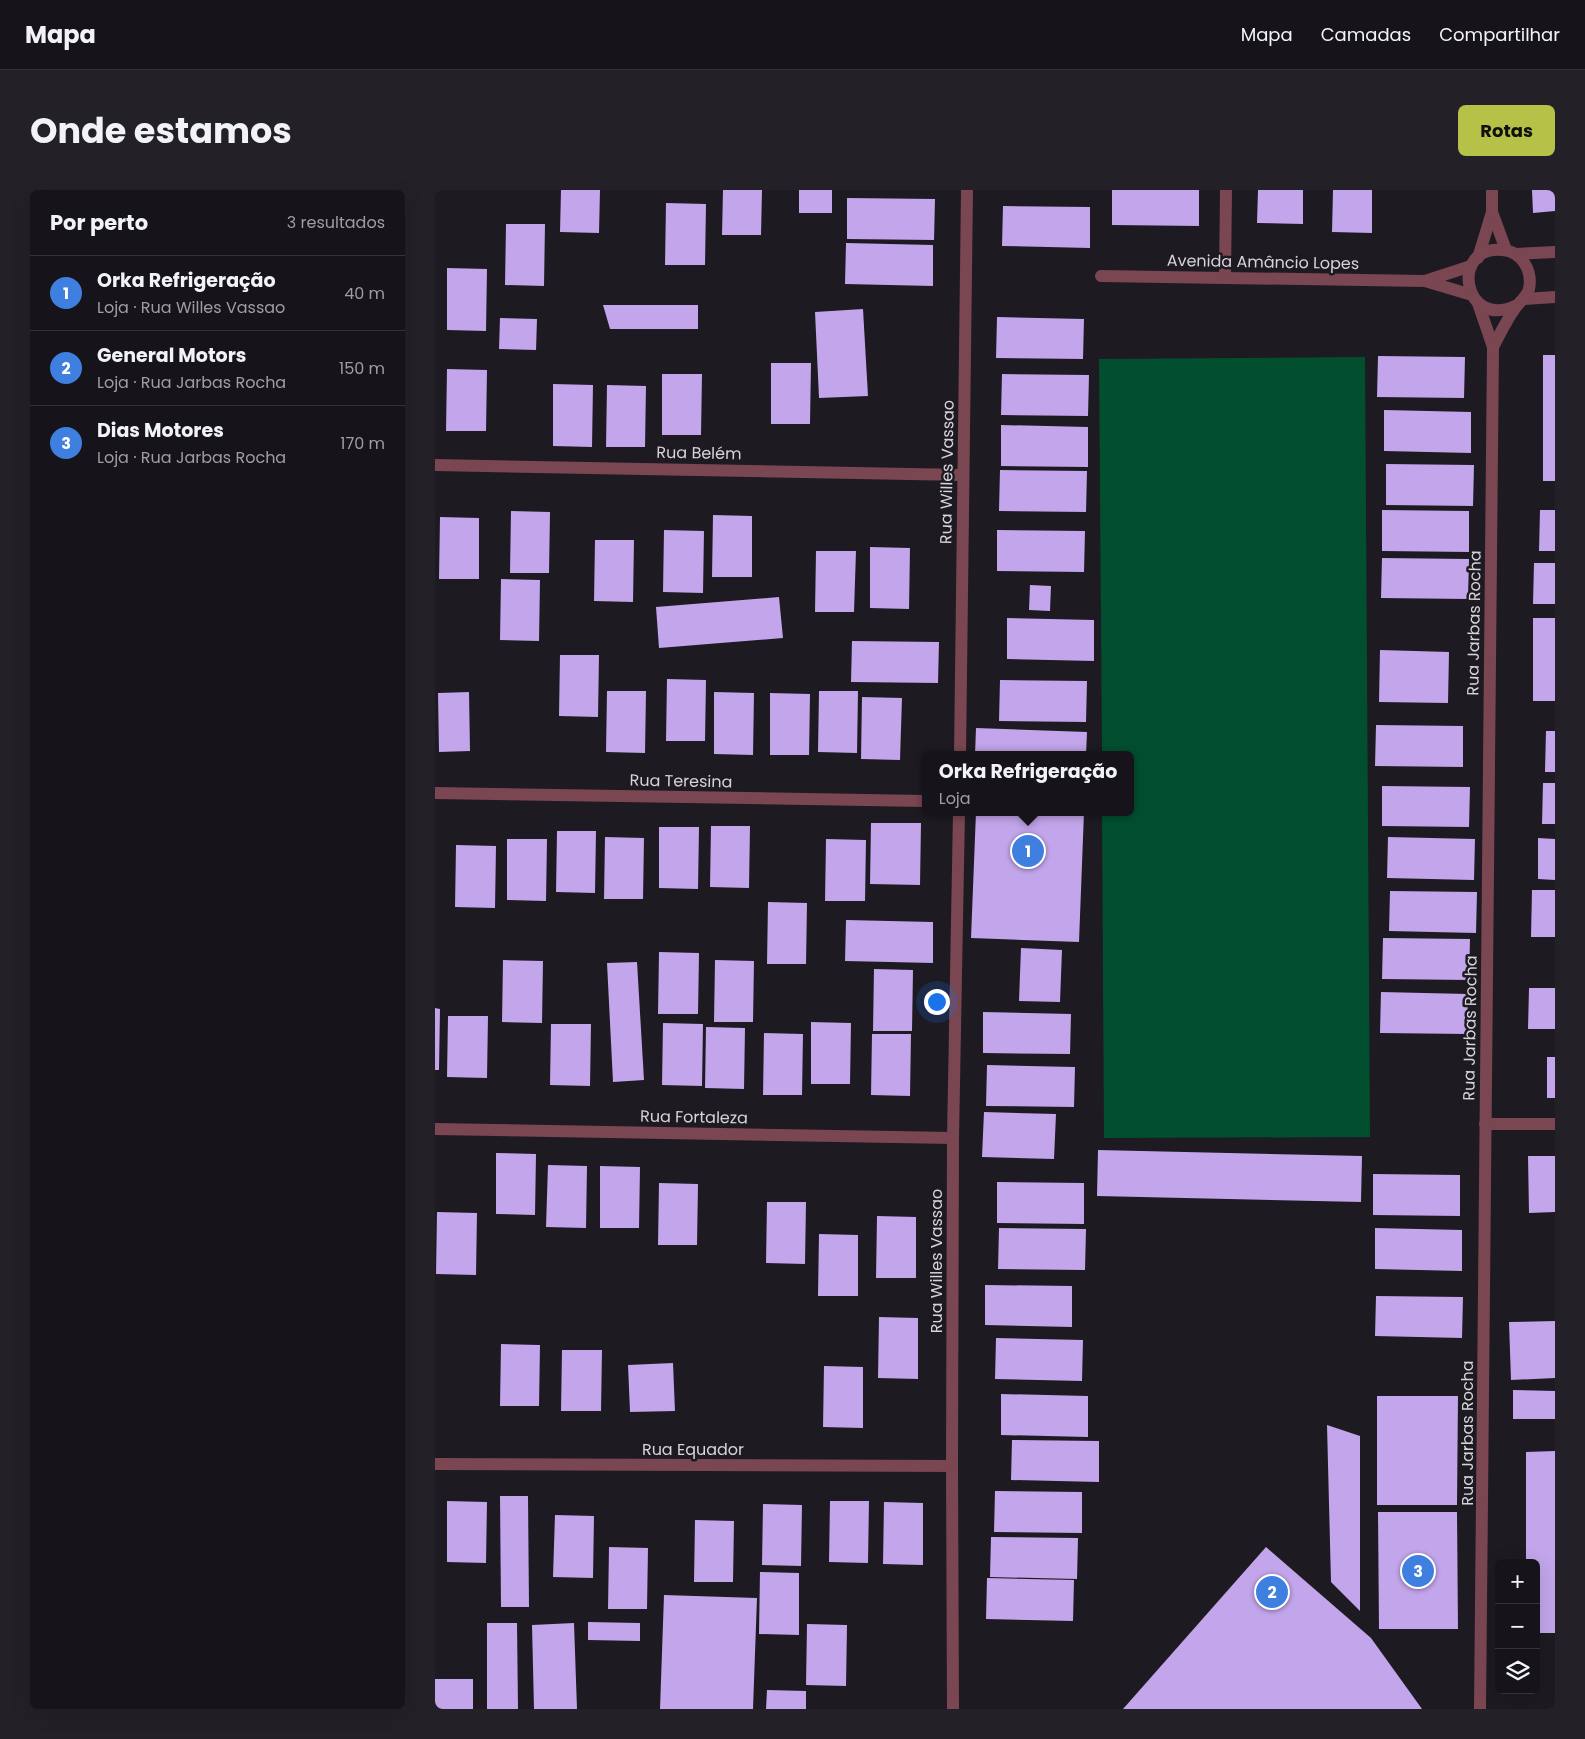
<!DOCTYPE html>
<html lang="pt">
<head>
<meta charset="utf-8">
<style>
	body { margin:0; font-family:Poppins,sans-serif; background:#232127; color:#f1f3f6 }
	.controls { position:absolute; right:15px; bottom:15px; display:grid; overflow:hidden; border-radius:8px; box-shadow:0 5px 20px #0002 }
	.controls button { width:45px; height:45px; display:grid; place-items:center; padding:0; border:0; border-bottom:1px solid #353339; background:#16141a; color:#f1f3f6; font:25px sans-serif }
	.you { position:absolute; left:501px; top:811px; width:18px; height:18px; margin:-12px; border:4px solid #fff; border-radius:50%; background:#1a73e8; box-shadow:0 0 0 8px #1a73e833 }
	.badge { display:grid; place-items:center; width:32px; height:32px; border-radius:50%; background:#b6c148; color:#fff; font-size:16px; font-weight:700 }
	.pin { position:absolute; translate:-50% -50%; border:2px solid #fff; box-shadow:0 1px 5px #0006 }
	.popup { position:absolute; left:487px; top:561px; width:212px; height:65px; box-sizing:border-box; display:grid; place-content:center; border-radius:8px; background:#16141a; filter:drop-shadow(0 1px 4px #0005); font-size:16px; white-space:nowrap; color:#9e9ea2 }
	.popup b { font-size:19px; color:#f1f3f6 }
	.popup::after { content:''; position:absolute; left:50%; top:100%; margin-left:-10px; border:10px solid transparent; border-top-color:#16141a }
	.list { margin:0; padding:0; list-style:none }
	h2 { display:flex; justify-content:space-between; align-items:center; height:65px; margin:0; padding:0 20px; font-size:21px }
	h2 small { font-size:16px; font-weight:400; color:#9e9ea2 }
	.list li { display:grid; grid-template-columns:32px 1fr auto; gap:15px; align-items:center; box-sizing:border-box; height:75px; padding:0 20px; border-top:1px solid #353339 }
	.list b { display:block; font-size:19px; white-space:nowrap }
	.list p { margin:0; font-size:16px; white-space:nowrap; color:#9e9ea2 }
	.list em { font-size:16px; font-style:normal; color:#9e9ea2 }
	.icon { flex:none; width:28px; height:28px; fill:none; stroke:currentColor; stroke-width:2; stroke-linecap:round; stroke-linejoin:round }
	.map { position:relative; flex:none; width:1120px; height:1519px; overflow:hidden; border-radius:8px }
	header { display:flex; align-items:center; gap:30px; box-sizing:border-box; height:70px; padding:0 25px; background:#16141a; border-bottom:1px solid #353339 }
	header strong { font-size:24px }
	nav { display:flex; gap:28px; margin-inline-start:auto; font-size:18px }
	.intro { display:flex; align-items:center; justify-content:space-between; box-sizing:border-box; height:120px; padding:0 30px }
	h1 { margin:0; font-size:35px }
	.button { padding:12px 22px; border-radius:8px; background:#b6c148; color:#111; font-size:18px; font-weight:700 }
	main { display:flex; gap:30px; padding:0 30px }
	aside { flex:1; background:#16141a; border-radius:8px; box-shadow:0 5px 20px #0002 }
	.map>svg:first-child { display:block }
</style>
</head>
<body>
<header>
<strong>Mapa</strong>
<nav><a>Mapa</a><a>Camadas</a><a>Compartilhar</a></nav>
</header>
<div class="intro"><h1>Onde estamos</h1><a class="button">Rotas</a></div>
<main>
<aside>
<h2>Por perto<small>3 resultados</small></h2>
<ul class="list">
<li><span class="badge" style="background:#3f7fe0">1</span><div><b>Orka Refrigeração</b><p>Loja · Rua Willes Vassao</p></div><em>40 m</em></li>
<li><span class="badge" style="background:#3f7fe0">2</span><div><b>General Motors</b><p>Loja · Rua Jarbas Rocha</p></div><em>150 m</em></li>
<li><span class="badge" style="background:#3f7fe0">3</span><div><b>Dias Motores</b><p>Loja · Rua Jarbas Rocha</p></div><em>170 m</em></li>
</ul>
</aside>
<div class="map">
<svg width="1120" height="1519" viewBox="0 0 1120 1519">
	<rect width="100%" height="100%" fill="#1d1a22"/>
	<polygon fill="#024f30" points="930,167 935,947 669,948 667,622 696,622 696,565 667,565 664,169"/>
	<g fill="#c2a5ea">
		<polygon points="126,0 165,0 164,43 125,42"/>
		<polygon points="288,0 327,0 326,45 287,45"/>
		<rect x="364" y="0" width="33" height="23"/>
		<polygon points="677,0 764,0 764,36 677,35"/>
		<polygon points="823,0 868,0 868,34 822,33"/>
		<polygon points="898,0 937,0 937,43 897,42"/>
		<polygon points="1097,0 1120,0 1120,21 1098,23"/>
		<polygon points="412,8 500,9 499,50 412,49"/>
		<polygon points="231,13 271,14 270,75 230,75"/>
		<polygon points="568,16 655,17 655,58 567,56"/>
		<polygon points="71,34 110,34 109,96 70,95"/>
		<polygon points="411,53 498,55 498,96 410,94"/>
		<polygon points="12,78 52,79 51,141 12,140"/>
		<polygon points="168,115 263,115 263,139 175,139"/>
		<polygon points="428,119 433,206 384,208 380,122"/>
		<polygon points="562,127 649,129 648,169 561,168"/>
		<polygon points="65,128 102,129 101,160 64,159"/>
		<rect x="1108" y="165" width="12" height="126"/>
		<polygon points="943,166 1030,167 1029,208 942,207"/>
		<polygon points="336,173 376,173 375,234 336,234"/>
		<polygon points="12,179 52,180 51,241 11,241"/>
		<polygon points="227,184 267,184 266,245 227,245"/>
		<polygon points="567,184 654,185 653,226 566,225"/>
		<polygon points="118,194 158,195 157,257 118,256"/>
		<polygon points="172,195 211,196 210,257 171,257"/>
		<polygon points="949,220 1036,222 1036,263 949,261"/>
		<polygon points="566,235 653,237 653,277 566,276"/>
		<polygon points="951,274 1039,275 1038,316 951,315"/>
		<polygon points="565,280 652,281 651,322 564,321"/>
		<polygon points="947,320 1034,321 1034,362 947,361"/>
		<polygon points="1105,320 1120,320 1120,361 1104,361"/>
		<polygon points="76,321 115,322 114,383 75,383"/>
		<polygon points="278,325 317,326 317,387 277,387"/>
		<polygon points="5,327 44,328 44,389 4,389"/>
		<polygon points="229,340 269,341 268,403 228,402"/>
		<polygon points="562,340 650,341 649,382 562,381"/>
		<polygon points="160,350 199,350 198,412 159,411"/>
		<polygon points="435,357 475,358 474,419 435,418"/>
		<polygon points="381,361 421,361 419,422 380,422"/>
		<polygon points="947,368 1034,369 1033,409 946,408"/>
		<polygon points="1099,373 1120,373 1120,414 1098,414"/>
		<polygon points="66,389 105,390 104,451 65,450"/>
		<polygon points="595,395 616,396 615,421 594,420"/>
		<polygon points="344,407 348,448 224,458 221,417"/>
		<polygon points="572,428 659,430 659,471 572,469"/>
		<rect x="1098" y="428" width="22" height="83"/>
		<polygon points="417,451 504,452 503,493 416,492"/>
		<polygon points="945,460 1014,462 1013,513 944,512"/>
		<polygon points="125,465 164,465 163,527 124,526"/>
		<polygon points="232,489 271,490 270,551 231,551"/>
		<polygon points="565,490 652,491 651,532 564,531"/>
		<polygon points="172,501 211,501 210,563 171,562"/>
		<polygon points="384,501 423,501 422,563 383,562"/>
		<polygon points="34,502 35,561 4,562 3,503"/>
		<polygon points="279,502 319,503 318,565 279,564"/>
		<polygon points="335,503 375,504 374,565 335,565"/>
		<polygon points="427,507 467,508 465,570 426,569"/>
		<polygon points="941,535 1028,536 1028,577 940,576"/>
		<polygon points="541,538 652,542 651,565 540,565"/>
		<polygon points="1111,541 1120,541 1120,582 1110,582"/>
		<polygon points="1108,593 1120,593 1120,634 1107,634"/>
		<polygon points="947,596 1035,597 1034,637 947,636"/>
		<polygon points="541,622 649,622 644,752 536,748"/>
		<polygon points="436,633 486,633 485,695 435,694"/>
		<polygon points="276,636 315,636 314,698 275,697"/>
		<polygon points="224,637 264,637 263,699 224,698"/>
		<polygon points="122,641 161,641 160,703 121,702"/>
		<polygon points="170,647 209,648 208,709 169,709"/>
		<polygon points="953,647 1040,649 1039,690 952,688"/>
		<polygon points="1103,648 1120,649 1120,690 1103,689"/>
		<polygon points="72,649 112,649 111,711 72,710"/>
		<polygon points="391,649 431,650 430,711 390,711"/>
		<polygon points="21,655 61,656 60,718 20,717"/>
		<polygon points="1097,700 1120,700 1120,747 1096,747"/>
		<polygon points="955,701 1042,702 1041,743 954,741"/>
		<polygon points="333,712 372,713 371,774 332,774"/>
		<polygon points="411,730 498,732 498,773 410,771"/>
		<polygon points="948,748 1035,749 1034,790 947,789"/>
		<polygon points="586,758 627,760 625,812 584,811"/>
		<polygon points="224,762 264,763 263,824 223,824"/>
		<polygon points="68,770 108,771 107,833 67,832"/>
		<polygon points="280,770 319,771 318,832 279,832"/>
		<polygon points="202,772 209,890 178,892 172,773"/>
		<polygon points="439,779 478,780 477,841 438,841"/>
		<polygon points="1094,798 1120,798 1120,839 1093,839"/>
		<polygon points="946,802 1033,804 1032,844 945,843"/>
		<polygon points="0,818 5,819 4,880 0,880"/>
		<polygon points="548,822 636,824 635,864 548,863"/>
		<polygon points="13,826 53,826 52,888 12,887"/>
		<polygon points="376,832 416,833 415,894 376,894"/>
		<polygon points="228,833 268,834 267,896 227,895"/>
		<polygon points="116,834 156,834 155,896 115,895"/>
		<polygon points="271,837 310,838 309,899 270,898"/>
		<polygon points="329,843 368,844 367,905 328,905"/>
		<polygon points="437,844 476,844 475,906 436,905"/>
		<rect x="1112" y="867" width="8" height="41"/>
		<polygon points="552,875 640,877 639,917 551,916"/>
		<polygon points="549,922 621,924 619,969 547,967"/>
		<polygon points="663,960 927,966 926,1012 662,1006"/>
		<polygon points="61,963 101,964 100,1025 61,1024"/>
		<polygon points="1093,966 1120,966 1120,1022 1094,1023"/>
		<polygon points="113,975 152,976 151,1038 111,1037"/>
		<polygon points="165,976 205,977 204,1038 165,1038"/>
		<polygon points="938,984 1025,985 1025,1026 938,1025"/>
		<polygon points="562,992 649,993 649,1034 562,1033"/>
		<polygon points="224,993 263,994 262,1055 223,1055"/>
		<polygon points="332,1012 371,1012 370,1074 331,1073"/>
		<polygon points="2,1022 42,1023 41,1085 1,1084"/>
		<polygon points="442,1026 481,1027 481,1088 441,1088"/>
		<polygon points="564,1038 651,1039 650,1080 563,1079"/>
		<polygon points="940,1038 1027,1040 1027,1081 940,1079"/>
		<polygon points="384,1044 423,1045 423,1106 383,1106"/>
		<polygon points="550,1095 637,1096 637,1137 550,1135"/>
		<polygon points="941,1106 1028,1107 1027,1148 940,1146"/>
		<polygon points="444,1127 483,1128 483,1189 443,1188"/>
		<polygon points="1120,1131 1120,1188 1076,1190 1074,1132"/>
		<polygon points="561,1148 648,1150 647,1191 560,1189"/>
		<polygon points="66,1154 105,1155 104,1216 65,1216"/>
		<polygon points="127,1160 167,1160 166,1221 126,1221"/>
		<polygon points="238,1173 240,1221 195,1222 193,1175"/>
		<polygon points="389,1176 428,1177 428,1238 388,1237"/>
		<polygon points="1078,1200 1120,1201 1120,1229 1078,1229"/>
		<polygon points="566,1204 653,1206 653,1247 566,1245"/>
		<polygon points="942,1206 1023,1206 1022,1315 942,1315"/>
		<polygon points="892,1235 925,1246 925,1421 896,1392"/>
		<polygon points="577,1250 664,1251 664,1292 576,1290"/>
		<polygon points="1120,1261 1120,1443 1101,1443 1101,1373 1091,1373 1091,1262"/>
		<polygon points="560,1301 647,1302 647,1343 559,1342"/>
		<polygon points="65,1306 93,1306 94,1417 66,1417"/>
		<polygon points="12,1311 52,1312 51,1373 12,1372"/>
		<polygon points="395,1311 434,1311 433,1373 394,1372"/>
		<polygon points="449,1312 488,1313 488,1375 448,1374"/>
		<polygon points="328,1314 367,1315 366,1376 327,1375"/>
		<polygon points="943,1322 1022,1322 1023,1439 944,1439"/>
		<polygon points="120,1325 159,1326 158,1388 118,1387"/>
		<polygon points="260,1330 299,1331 298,1392 259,1392"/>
		<polygon points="556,1347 643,1348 642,1389 555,1387"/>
		<polygon points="174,1357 213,1358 212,1419 173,1419"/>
		<polygon points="831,1357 936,1448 987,1519 688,1519"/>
		<polygon points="325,1382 364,1383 364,1445 324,1444"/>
		<polygon points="552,1388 639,1390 638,1431 551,1429"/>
		<polygon points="229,1405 322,1408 318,1519 225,1519"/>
		<polygon points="153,1432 205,1433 205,1451 153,1450"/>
		<polygon points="52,1433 82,1433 83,1519 52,1519"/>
		<polygon points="139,1433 142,1519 99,1519 97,1435"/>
		<polygon points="372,1434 412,1435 411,1496 371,1495"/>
		<rect x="0" y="1489" width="38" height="30"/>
		<polygon points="332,1500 371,1501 371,1519 331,1519"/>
	</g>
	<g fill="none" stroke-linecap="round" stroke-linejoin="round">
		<polyline stroke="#7a4652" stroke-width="12" points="1050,934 1120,934"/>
		<g stroke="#7a4652" stroke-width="12">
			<polyline points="1057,22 1071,60"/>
			<polyline points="1081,64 1120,62"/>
			<polyline points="1043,68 1057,22 1057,0"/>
			<polyline points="666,86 990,91 1037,105"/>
			<polyline points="790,88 791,0"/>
			<polyline points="990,91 1036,76"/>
			<polyline points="1089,109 1120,107"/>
			<polyline points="1043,113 1058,157 1045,1519"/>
			<path d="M 1058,157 C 1065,144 1072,129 1081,117 C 1085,111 1092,107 1094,99 C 1098,80 1086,61 1067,60 C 1014,55 1028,142 1082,115"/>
			<polyline points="0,275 528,285"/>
			<polyline points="525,565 532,0"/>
			<polyline points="0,603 490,611"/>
			<polyline points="0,939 518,948"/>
			<polyline points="0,1274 517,1276"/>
			<polyline points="518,1519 517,1276 518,948 524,622"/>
		</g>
	</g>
	<g text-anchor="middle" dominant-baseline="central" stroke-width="5" stroke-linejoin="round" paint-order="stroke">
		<g font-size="16" fill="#d6d4da" stroke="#1d1a22">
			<text transform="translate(828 72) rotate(1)">Avenida Amâncio Lopes</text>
			<text transform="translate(264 263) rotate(1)">Rua Belém</text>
			<text transform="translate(512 282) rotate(-89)">Rua Willes Vassao</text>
			<text transform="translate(1039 433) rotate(-89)">Rua Jarbas Rocha</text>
			<text transform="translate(246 591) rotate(1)">Rua Teresina</text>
			<text transform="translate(1035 838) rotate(-89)">Rua Jarbas Rocha</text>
			<text transform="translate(259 927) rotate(1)">Rua Fortaleza</text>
			<text transform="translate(501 1071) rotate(-90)">Rua Willes Vassao</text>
			<text transform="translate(1032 1243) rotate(-90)">Rua Jarbas Rocha</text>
			<text x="258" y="1259">Rua Equador</text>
		</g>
	</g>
</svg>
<div class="controls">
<button>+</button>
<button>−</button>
<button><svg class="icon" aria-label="layers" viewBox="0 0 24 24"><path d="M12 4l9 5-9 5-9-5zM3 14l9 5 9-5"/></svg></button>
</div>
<div class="you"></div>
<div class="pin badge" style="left:593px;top:661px;background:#3f7fe0">1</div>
<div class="popup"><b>Orka Refrigeração</b>Loja</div>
<div class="pin badge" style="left:837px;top:1402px;background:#3f7fe0">2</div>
<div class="pin badge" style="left:983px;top:1381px;background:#3f7fe0">3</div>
</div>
</main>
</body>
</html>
